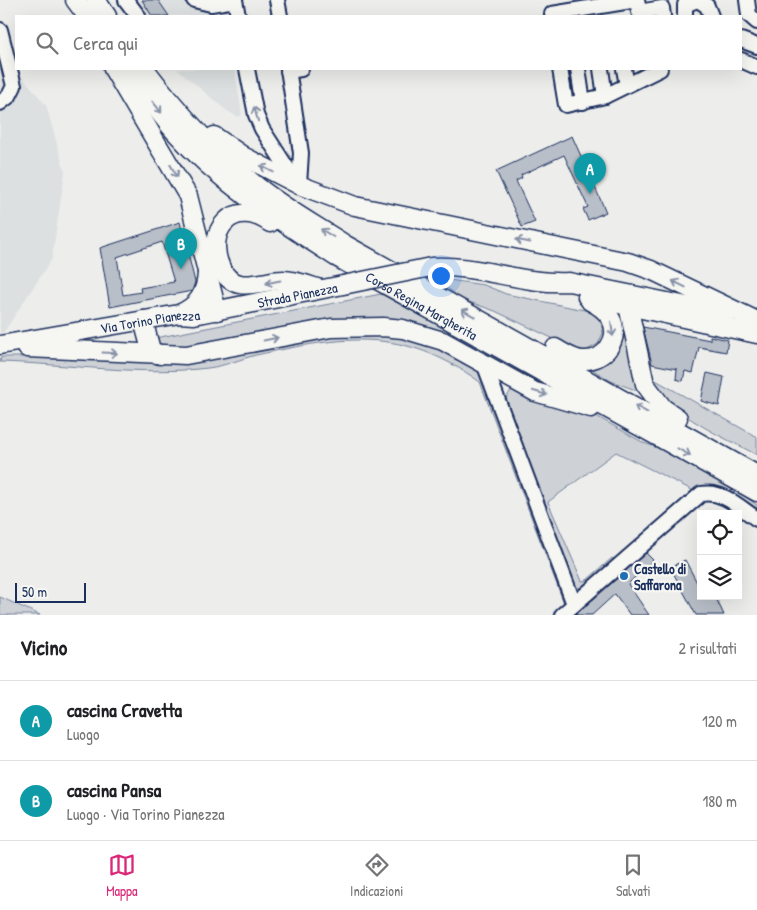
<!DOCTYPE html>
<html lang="it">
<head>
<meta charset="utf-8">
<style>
	body { margin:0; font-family:"Patrick Hand",sans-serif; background:#f6f6f6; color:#202124 }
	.controls { position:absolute; right:15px; bottom:15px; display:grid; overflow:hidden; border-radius:0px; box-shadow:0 5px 20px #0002 }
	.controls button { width:45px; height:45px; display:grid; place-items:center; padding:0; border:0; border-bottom:1px solid #e0e0e0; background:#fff; color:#202124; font:25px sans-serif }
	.scale { position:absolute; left:15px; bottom:12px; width:71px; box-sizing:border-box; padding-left:5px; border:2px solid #1b2f5e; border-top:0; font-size:14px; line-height:18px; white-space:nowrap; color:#1b2f5e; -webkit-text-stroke:4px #f6f6f2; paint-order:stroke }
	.you { position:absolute; left:440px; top:275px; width:18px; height:18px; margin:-12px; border:4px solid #fff; border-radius:50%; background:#1a73e8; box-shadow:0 0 0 8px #1a73e833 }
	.badge { display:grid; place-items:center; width:32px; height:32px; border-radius:50%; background:#db2777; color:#fff; font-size:16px; font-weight:700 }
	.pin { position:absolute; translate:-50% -41px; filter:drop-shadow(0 1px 2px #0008) }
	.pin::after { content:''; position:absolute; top:26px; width:18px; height:15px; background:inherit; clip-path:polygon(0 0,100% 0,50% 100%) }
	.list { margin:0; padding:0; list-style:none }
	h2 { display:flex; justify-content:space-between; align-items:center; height:65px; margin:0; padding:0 20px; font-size:21px }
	h2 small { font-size:16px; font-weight:400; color:#757577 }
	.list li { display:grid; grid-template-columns:32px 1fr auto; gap:15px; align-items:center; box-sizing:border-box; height:80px; padding:0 20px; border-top:1px solid #e0e0e0 }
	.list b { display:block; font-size:19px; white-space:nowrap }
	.list p { margin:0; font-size:16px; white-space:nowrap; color:#757577 }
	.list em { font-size:16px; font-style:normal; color:#757577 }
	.icon { flex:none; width:28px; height:28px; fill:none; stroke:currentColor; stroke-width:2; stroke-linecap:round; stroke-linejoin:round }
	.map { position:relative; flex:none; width:757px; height:615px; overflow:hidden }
	.search { position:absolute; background:#fff; box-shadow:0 5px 20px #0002; left:15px; right:15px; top:15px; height:55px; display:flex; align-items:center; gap:12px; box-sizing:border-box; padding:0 18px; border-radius:0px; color:#757577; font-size:19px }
	.sheet { height:225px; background:#fff }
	nav { display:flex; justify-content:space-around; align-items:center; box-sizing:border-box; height:70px; border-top:1px solid #e0e0e0; background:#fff; font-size:14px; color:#757577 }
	nav a { display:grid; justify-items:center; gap:2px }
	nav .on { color:#db2777 }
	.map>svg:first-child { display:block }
</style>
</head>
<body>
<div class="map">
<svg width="757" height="615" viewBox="0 0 757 615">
	<rect width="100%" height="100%" fill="#edeeec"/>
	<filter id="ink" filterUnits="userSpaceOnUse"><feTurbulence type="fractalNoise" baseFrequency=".02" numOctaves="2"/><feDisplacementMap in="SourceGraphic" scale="10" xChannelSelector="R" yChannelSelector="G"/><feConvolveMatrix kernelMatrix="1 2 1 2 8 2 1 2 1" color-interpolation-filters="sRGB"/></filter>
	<g filter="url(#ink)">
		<g fill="#dde0e1">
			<polygon points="118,0 225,0 227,16 130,16"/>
			<polygon points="0,30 16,69 46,105 65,172 52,259 0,338"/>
			<polygon points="177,69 235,69 242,115 238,117 227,111"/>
		</g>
		<g fill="#ced2d7" stroke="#74809a">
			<polygon points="435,278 484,285 506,294 589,311 600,318 603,333 598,344 587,350 579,351 495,311 461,299"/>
			<path d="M 381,294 L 556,388 L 530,383 L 387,320 C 321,312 260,339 195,346 C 182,347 169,346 156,345 L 155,338 Z"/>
			<polygon points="627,329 641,392 611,381 590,368 620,330"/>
			<path d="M 334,334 C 349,334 366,332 381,334 C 418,337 451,354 483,372 L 570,601 L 565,606 L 480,382 C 402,326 345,336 256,355 C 240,359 225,366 208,368 C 139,376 69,364 0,362 L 1,357 L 75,357 Z"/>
			<path d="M 652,378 L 757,437 L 757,455 C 726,438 664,413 652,378 Z"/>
			<polygon points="513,387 596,416 644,443 669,452 732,487 757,505 757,514 716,488 701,487 690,496 692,490 616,452 548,502 582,581 587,580 612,558 615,560 585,587 575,588 505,400"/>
			<polygon points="0,597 40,615 0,615"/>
		</g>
		<g fill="#b9bfc8" stroke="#1b2f5e" fill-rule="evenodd">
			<polygon points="142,0 158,0 169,16 152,16"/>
			<polygon points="572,136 606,212 588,220 583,209 588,207 564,155 521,175 522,178 516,181 535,222 522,227 496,171"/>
			<path d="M 180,222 L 195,282 L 192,291 L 110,307 L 100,248 ZM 162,242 L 174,282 L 140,288 L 141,292 L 123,295 L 117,257 Z"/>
			<polygon points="643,327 710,340 710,336 728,340 726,352 699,347 693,373 685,371 683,381 676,379 677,369 652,364"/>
			<polygon points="707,373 724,377 719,406 701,401"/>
			<polygon points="646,553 653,560 628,584 649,615 630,615 615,594 592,615 575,615"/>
			<polygon points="685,560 701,590 701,596 715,596 724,615 696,615 670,567"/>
		</g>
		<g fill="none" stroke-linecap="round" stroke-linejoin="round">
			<g stroke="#1b2f5e" stroke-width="18">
				<g id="minor">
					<polyline points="126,0 138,16"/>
					<polyline points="194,0 211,4 235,0"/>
					<polyline points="235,0 238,16"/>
					<polyline points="277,0 280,16"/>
					<polyline points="698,0 707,6 711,16"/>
					<polyline points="747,0 749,15 757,22"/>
					<polyline points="553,16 552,14 637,0 639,12 662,8 663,16"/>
					<polyline points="685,16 685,5 697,0"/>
					<polyline points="0,30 14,86 9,96 0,103"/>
					<polyline points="741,40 757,46"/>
					<polyline points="741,60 757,67"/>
					<polyline points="247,69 256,115 262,129 298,185"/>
					<polyline points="288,69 301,153 299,185"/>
					<polyline points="560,69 566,105 605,96 660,69"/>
					<polyline points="578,69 583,102"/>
					<polyline points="601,69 605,96"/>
					<polyline points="624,69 627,85"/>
					<polyline points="288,71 301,69"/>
					<polyline points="485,366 574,604"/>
					<path d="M 562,615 L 701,494 C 723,490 739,507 757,519"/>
				</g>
			</g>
			<g stroke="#1b2f5e" stroke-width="21">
				<g id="major">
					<polyline points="75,0 87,16"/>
					<polyline points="96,0 107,16"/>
					<polyline points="113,69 188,196 217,311"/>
					<path id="s1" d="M 127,69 C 143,90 159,113 176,133 C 221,184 279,220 336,257 L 757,492"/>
					<path d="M 145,69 C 177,111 212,150 253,183 C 282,207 315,225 346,245 L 757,475"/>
					<polyline points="214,136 243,156 299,185 355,206 628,262 651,270 753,319"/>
					<path d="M 270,223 C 233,197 204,231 221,268 C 234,296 262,280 283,280 C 296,280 308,285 320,289"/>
					<path d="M 431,267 C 478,264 523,285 569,282 L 726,314"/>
					<polyline points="626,296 645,384 663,408 678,418"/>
					<polyline points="587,297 757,334"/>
					<path d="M 179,314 C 198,306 206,293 207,273"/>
					<polyline points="143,320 151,350 160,355"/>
					<path id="s2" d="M 0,345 L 179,314 L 194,315 L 343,285"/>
					<polyline points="27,348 186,355 331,328 383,327 403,329 443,341 535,392 591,408"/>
					<path d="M 555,348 C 564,353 573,360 584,360 C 605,361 621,338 611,319 C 606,310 598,305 590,301"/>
				</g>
			</g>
			<use href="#minor" stroke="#f6f6f2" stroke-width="14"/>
			<use href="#major" stroke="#f6f6f2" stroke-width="18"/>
			<g stroke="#1b2f5e" stroke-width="21" stroke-linecap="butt">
				<polyline id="major-bridge" points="343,285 431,267"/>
			</g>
			<use href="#major-bridge" stroke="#f6f6f2" stroke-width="18"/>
		</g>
		<defs><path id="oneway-shaft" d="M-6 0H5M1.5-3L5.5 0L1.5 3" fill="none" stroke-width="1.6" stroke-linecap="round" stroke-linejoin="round" transform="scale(1.25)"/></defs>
		<g stroke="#8892a8">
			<use href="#oneway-shaft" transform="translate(157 107) rotate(52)"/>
			<use href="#oneway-shaft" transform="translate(256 114) rotate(-106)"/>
			<use href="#oneway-shaft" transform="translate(267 169) rotate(-153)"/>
			<use href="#oneway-shaft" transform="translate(174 171) rotate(60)"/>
			<use href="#oneway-shaft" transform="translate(327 233) rotate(-148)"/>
			<use href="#oneway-shaft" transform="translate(523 241) rotate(-168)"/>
			<use href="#oneway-shaft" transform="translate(273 282) rotate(169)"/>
			<use href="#oneway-shaft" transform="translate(679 284) rotate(-154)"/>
			<use href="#oneway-shaft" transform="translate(468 313) rotate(-151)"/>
			<use href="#oneway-shaft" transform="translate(612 329) rotate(83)"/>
			<use href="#oneway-shaft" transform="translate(271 339) rotate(-12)"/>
			<use href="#oneway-shaft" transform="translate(110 353) rotate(3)"/>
			<use href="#oneway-shaft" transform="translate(540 393) rotate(17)"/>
			<use href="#oneway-shaft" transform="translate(641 409) rotate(-151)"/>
			<use href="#oneway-shaft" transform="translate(684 452) rotate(29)"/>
		</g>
	</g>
	<circle fill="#1f6fb2" stroke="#f6f6f2" stroke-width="2" cx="624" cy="576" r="5"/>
	<g text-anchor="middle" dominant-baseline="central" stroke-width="4.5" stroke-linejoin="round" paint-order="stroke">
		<g font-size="14" fill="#1b2f5e" stroke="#f6f6f2">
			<text stroke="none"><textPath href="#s2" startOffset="302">Strada Pianezza</textPath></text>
			<text stroke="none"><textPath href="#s1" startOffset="382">Corso Regina Margherita</textPath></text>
			<text stroke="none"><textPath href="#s2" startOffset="152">Via Torino Pianezza</textPath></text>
		</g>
		<g font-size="14" font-weight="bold" fill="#1b2f5e" stroke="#f6f6f2" text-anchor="start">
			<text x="634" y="568">Castello di<tspan x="634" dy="16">Saffarona</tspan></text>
		</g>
	</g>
</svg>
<div class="controls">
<button><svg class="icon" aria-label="locate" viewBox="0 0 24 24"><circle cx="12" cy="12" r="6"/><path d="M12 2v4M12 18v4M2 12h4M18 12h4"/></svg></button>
<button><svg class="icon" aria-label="layers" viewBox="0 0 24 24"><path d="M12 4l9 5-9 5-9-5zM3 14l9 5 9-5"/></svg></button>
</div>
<div class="scale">50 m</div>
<div class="you"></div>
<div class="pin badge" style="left:590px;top:194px;background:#0f9aa8">A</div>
<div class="pin badge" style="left:181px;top:269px;background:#0f9aa8">B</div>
<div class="search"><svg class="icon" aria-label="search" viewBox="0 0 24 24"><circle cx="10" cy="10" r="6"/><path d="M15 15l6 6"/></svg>Cerca qui</div>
</div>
<section class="sheet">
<h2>Vicino<small>2 risultati</small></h2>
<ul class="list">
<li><span class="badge" style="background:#0f9aa8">A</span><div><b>cascina Cravetta</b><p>Luogo</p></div><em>120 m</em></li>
<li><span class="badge" style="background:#0f9aa8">B</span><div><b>cascina Pansa</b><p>Luogo · Via Torino Pianezza</p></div><em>180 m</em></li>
</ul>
</section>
<nav>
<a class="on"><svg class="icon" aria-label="map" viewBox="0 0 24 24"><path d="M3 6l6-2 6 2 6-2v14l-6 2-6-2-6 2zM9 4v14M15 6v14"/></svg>Mappa</a>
<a><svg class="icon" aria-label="directions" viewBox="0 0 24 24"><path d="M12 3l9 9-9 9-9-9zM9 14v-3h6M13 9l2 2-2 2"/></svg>Indicazioni</a>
<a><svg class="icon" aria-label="saved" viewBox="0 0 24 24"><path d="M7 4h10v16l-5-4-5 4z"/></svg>Salvati</a>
</nav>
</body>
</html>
